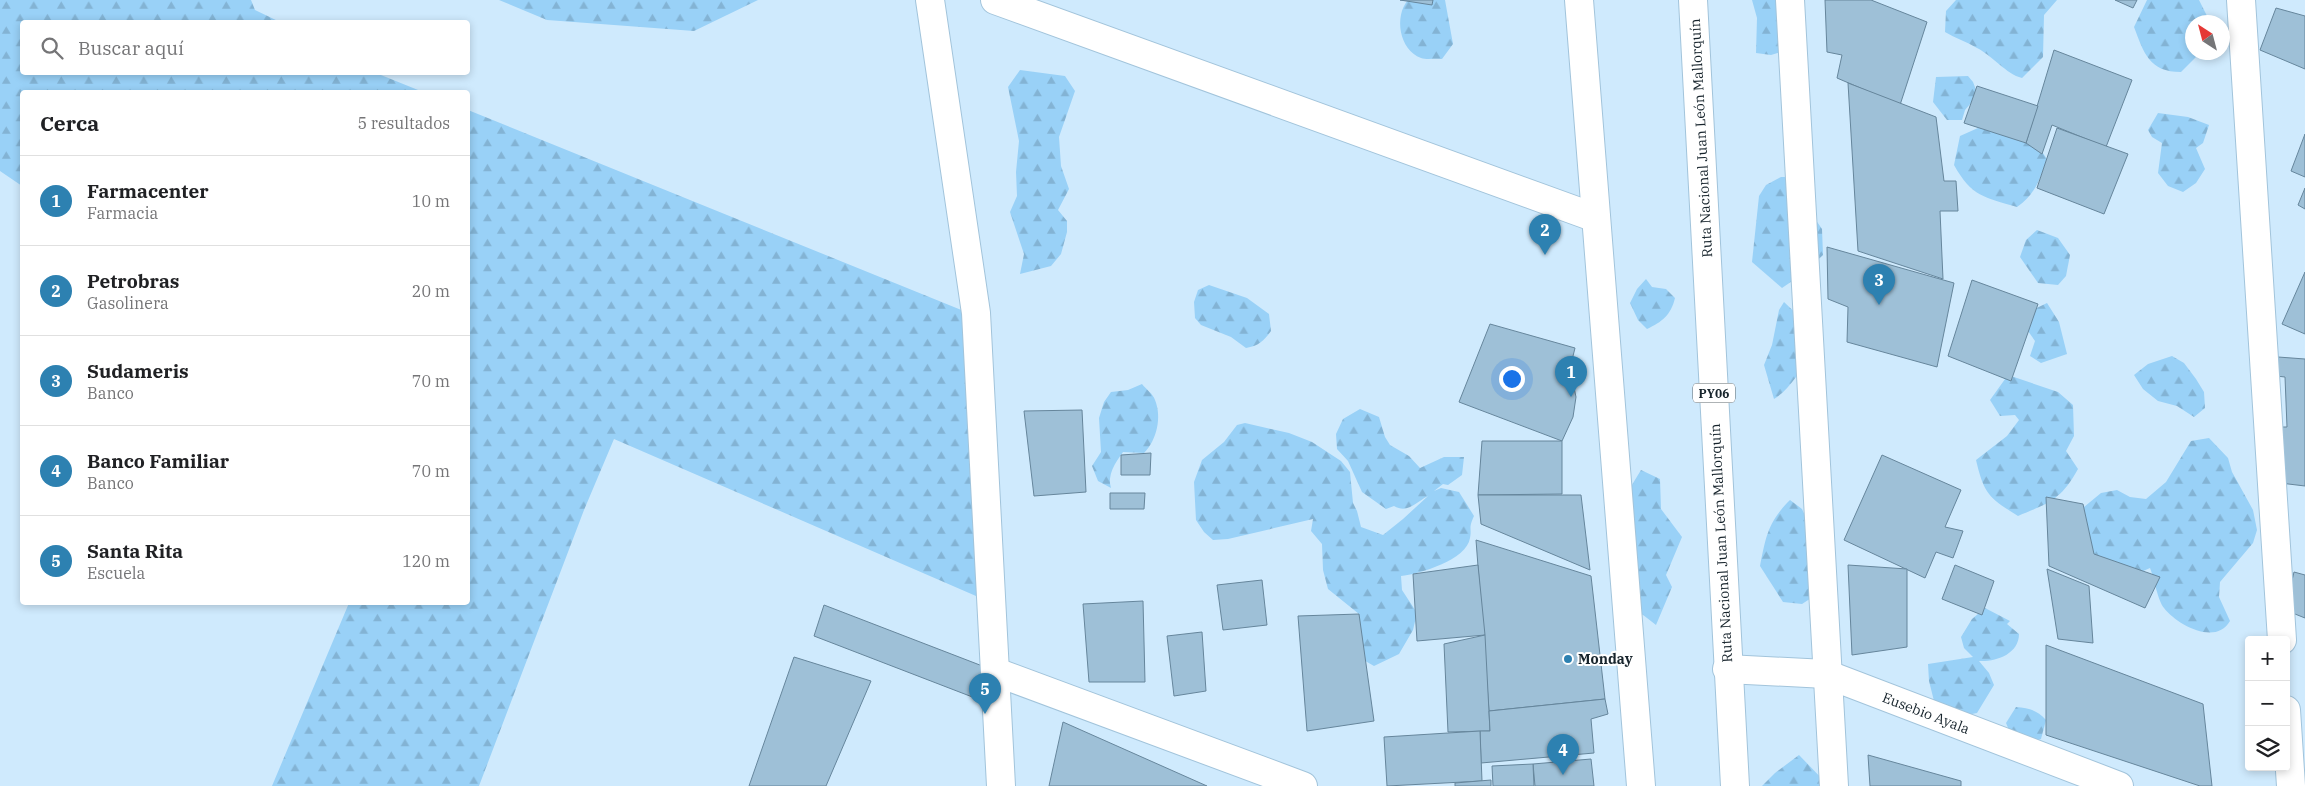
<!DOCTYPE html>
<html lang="es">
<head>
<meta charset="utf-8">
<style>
	body { margin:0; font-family:"IBM Plex Serif",serif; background:#f2f2f2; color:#202124 }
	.controls { position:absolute; right:15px; bottom:15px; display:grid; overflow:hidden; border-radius:5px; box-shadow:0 2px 8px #0003 }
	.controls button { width:45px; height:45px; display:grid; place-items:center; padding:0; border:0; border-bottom:1px solid #e0e0e0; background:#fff; color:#202124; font:25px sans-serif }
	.compass { position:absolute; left:2185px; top:15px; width:45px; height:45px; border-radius:50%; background:#fff; box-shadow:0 2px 8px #0003; rotate:324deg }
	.you { position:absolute; left:1511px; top:378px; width:18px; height:18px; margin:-12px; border:4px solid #fff; border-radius:50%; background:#1a73e8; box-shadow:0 0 0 8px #1a73e833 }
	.badge { display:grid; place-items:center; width:32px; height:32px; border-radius:50%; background:#2d81b1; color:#fff; font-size:16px; font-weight:700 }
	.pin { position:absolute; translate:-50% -41px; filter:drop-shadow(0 1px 2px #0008) }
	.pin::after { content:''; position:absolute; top:26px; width:18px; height:15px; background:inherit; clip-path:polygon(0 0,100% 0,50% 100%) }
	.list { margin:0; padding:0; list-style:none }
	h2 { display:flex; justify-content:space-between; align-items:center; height:65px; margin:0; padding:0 20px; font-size:21px }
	h2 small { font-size:16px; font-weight:400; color:#757577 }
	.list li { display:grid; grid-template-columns:32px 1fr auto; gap:15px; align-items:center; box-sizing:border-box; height:90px; padding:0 20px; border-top:1px solid #e0e0e0 }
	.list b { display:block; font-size:19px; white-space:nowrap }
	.list p { margin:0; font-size:16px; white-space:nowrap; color:#757577 }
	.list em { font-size:16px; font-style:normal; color:#757577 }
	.icon { flex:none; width:28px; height:28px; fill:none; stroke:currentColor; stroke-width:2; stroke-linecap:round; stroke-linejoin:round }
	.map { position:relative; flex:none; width:2305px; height:786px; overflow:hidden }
	.search { position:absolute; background:#fff; box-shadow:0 2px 8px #0003; left:20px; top:20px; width:450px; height:55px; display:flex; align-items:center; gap:12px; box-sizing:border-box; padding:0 18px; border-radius:5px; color:#757577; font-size:19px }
	.panel { position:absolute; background:#fff; box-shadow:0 2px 8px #0003; left:20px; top:90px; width:450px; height:515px; border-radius:5px }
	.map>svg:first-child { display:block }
</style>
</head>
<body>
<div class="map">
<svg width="2305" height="786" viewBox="0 0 2305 786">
	<defs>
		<pattern id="forest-firs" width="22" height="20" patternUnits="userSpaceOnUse" patternTransform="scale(1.25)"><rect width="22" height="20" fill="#99d1f7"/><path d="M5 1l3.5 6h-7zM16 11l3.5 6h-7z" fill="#83b3d4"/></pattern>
	</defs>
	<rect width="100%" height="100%" fill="#cfeafd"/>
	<g fill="url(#forest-firs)">
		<polygon points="0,0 251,0 255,10 280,22 22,22 22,72 376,73 423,92 22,92 22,186 0,171"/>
		<polygon points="499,0 758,0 694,31 547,20"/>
		<path d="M 1408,0 L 1445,0 L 1453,44 L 1442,59 C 1436,58 1427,60 1421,58 C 1399,50 1394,16 1408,0 Z"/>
		<polygon points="1752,0 1783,0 1787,50 1771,55 1756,53 1757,18"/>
		<path d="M 1956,0 L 2057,0 L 2044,15 L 2043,57 L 2022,78 C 2006,74 1993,56 1977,48 C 1967,42 1955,38 1945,32 L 1946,11 Z"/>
		<path d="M 2147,0 L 2199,0 L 2210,22 L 2192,22 L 2192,52 L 2200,53 L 2181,72 C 2149,72 2144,53 2134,27 Z"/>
		<polygon points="1020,70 1065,76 1075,91 1059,137 1061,166 1069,189 1058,210 1067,221 1067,232 1061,254 1051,266 1020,274 1024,254 1010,212 1017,196 1016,172 1019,141 1008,87"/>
		<polygon points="1968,76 1973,82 1978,95 1965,110 1962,120 1947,120 1933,102 1936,77"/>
		<polygon points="468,110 986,320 976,596 614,439 584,510 479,786 272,786 349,603 468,602"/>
		<polygon points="2158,113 2188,117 2209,125 2203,143 2196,148 2205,169 2196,183 2183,192 2168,186 2158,173 2162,143 2152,137 2148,130"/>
		<path d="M 1978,128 L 1996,130 L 2035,142 L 2047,159 C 2040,179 2035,195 2017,207 C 1984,197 1972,197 1954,165 L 1960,136 Z"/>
		<polygon points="1781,177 1786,177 1822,229 1823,255 1804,273 1782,288 1752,262 1759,196 1766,185"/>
		<polygon points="2037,230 2058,238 2070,255 2066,276 2058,285 2038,283 2020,257 2026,240"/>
		<path d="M 1646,279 L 1652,287 L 1666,289 L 1675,298 C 1671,315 1662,322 1647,329 L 1638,320 L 1630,303 L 1637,289 Z"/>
		<path d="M 1209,285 L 1247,298 L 1269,314 L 1271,331 C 1264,341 1258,346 1246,348 L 1231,337 L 1201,325 L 1195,318 L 1194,302 L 1198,290 Z"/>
		<path d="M 1784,302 L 1807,324 L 1809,360 C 1797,374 1790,389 1774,399 L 1764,365 L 1772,345 L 1779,310 Z"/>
		<polygon points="2047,303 2059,322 2067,354 2041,363 2030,356 2035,341 2028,331 2026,313"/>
		<polygon points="2172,356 2184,363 2196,379 2204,392 2205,408 2194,417 2177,406 2158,401 2143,389 2134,375 2148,364"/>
		<path d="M 2008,375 L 2058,392 L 2073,405 L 2074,436 L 2066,451 L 2078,469 C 2061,500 2049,503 2018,516 C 1989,498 1984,494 1976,460 L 2007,436 L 2019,420 L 2015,415 L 2000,416 L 1990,400 Z"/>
		<path d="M 1142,384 C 1146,389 1153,394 1155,400 C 1162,417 1157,440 1144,453 L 1123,452 C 1115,463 1107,475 1111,488 L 1098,481 L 1092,466 L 1101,452 L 1099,418 L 1104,402 L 1111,392 L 1128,390 Z"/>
		<path d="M 1360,409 L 1379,417 L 1385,437 L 1390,445 L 1409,456 L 1420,468 L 1444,457 L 1464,457 L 1462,475 L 1448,485 L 1443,484 L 1434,491 L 1441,488 L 1459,492 L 1474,516 C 1468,529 1472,528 1470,538 C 1467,560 1419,574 1401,576 L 1402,590 L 1417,613 L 1413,630 L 1399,654 L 1374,666 L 1341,647 L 1359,626 L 1359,614 L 1328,589 L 1323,570 L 1322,544 L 1311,531 L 1313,519 L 1228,539 L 1213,540 L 1204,532 L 1196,520 L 1194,482 L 1202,460 L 1224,442 L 1237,425 L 1245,423 L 1289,433 L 1312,442 L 1341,461 L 1350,472 L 1353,503 L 1357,511 L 1361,527 L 1383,535 L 1403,519 L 1428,496 C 1416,502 1408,514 1394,506 L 1386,509 L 1362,492 L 1348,461 L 1337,449 L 1336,434 L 1343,419 Z"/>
		<path d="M 2209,438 L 2228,458 L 2232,472 L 2253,510 L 2257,530 L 2253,543 L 2220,582 L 2219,597 L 2230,621 C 2216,646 2177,625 2164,608 C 2158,601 2154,578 2150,568 L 2132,576 L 2096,562 L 2085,543 L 2084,507 L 2101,493 L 2117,490 L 2130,497 L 2146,499 L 2166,482 L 2191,441 Z"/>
		<polygon points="1641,470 1660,479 1661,509 1682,537 1666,575 1672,587 1656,625 1638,611 1616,586 1608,556 1609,514 1627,493"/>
		<path d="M 1790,500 L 1802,509 L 1808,522 L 1822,591 L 1802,604 L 1783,602 L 1760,566 C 1766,536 1768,522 1790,500 Z"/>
		<path d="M 1985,608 L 2010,621 L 2007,624 L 2019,634 C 2019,654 1996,662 1979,661 L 1989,673 L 1994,685 L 1977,713 L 1961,716 L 1935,705 L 1929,681 L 1928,664 L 1973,657 L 1964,648 L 1961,637 L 1972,619 Z"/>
		<path d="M 2016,707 C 2029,708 2037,710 2046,720 L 2041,739 L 2031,742 L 2011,735 L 2006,723 Z"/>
		<polygon points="1799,755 1829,786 1762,786 1775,773"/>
	</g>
	<g fill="#9ec0d7" stroke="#66869c">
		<polygon points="1400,0 1433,0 1432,5"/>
		<polygon points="1825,0 1871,0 1927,22 1900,105 1837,78 1842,55 1827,52"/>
		<polygon points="2115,0 2137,0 2133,8"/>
		<polygon points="2276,8 2305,16 2305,69 2260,50"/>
		<polygon points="2054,50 2132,80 2106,147 2052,125 2042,154 2026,143"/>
		<polygon points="1848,83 1936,117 1944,181 1956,181 1958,211 1940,211 1943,279 1858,251"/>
		<polygon points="1977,86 2038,106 2026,143 1964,123"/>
		<polygon points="2057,128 2128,154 2104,214 2037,188"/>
		<polygon points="2305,134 2305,177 2291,171"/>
		<polygon points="2305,188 2305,209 2298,205"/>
		<polygon points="1827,247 1954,283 1937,367 1847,342 1848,307 1828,299"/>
		<polygon points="2305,272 2305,334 2282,324"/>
		<polygon points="1972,280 2038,304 2011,381 1948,356"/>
		<polygon points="1490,324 1575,348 1570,368 1576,397 1573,417 1562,441 1459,402"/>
		<polygon points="2278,357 2305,359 2305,486 2280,483 2276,427 2287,427 2285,377 2276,376"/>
		<polygon points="1082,410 1086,492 1034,496 1024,411"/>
		<polygon points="1482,441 1562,441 1562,494 1478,495"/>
		<polygon points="1151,453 1150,475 1121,475 1121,455"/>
		<polygon points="1882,455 1961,490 1945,527 1963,531 1953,558 1936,552 1925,578 1844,540"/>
		<polygon points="1110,493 1145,493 1144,509 1110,509"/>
		<polygon points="1478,495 1581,495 1590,570 1481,524"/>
		<polygon points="2046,497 2083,504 2094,554 2160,577 2145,608 2049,566"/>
		<polygon points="1476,540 1591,576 1605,699 1489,711"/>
		<polygon points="1478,565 1485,635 1417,641 1413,574"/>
		<polygon points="1848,565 1907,569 1907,647 1852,655"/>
		<polygon points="1955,565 1994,581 1982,615 1942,599"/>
		<polygon points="2047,569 2089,586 2093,643 2058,639"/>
		<polygon points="2294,572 2305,575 2305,618 2285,610"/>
		<polygon points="1262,580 1267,625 1223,630 1217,585"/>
		<polygon points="1143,601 1145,682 1089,682 1083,604"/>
		<polygon points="824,605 985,667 975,698 814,636"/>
		<polygon points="1359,614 1374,721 1307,731 1298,616"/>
		<polygon points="1202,632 1206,691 1174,696 1167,636"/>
		<polygon points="1485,635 1490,731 1448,732 1444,644"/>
		<polygon points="2046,645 2203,704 2212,786 2200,786 2046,735"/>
		<polygon points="794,657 871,681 826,786 749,786"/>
		<polygon points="1605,699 1608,714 1591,719 1594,753 1481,763 1480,731 1490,731 1489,711"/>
		<polygon points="1063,722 1207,786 1049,786"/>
		<polygon points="1480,731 1482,781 1387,786 1384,737"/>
		<polygon points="1868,755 1961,781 1961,786 1870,786"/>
		<polygon points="1591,759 1594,786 1535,786 1533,764"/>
		<polygon points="1533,764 1534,786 1493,786 1492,766"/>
		<polygon points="1491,780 1491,786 1455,786 1455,783"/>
	</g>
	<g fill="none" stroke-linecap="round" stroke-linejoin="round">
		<g stroke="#a2c4db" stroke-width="30">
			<g id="minor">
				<polyline points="930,0 976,313 1001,786"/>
				<polyline points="995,0 1596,218"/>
				<polyline points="1579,0 1641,786"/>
				<polyline points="1790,0 1834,786"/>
				<polyline points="2241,0 2282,640"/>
				<polyline points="1727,669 1826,674 2119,786"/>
				<polyline points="996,672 1303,786"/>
				<polyline points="2286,710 2291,786"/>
			</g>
		</g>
		<g stroke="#a2c4db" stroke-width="30">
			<polyline id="highway" points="1693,0 1735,786"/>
		</g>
		<use href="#minor" stroke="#fff" stroke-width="28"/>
		<use href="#highway" stroke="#fff" stroke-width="28"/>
	</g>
	<circle fill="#2d81b1" stroke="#fff" stroke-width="2" cx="1568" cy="659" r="5"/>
	<g text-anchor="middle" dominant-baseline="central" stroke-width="4" stroke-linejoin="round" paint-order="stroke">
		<rect fill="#fff" stroke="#5d666b" stroke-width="1" x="1693" y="383.5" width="42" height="19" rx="4"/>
		<g font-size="12" font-weight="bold" fill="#17242c">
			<text x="1714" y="393">PY06</text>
		</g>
		<g font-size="14" fill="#17242c" stroke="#fff">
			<text transform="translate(1701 138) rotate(-93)">Ruta Nacional Juan León Mallorquín</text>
			<text transform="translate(1721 543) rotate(-93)">Ruta Nacional Juan León Mallorquín</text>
			<text transform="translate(1926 713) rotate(21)">Eusebio Ayala</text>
		</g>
		<g font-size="14" font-weight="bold" fill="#17242c" stroke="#fff" text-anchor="start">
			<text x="1578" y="659">Monday</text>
		</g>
	</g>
</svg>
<div class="controls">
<button>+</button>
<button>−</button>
<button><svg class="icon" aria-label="layers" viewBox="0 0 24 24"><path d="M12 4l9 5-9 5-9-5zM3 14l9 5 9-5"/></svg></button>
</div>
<svg class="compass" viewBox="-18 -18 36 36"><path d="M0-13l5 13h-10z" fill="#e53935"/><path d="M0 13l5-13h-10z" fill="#757577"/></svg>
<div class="you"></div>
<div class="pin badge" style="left:1571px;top:397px">1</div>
<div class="pin badge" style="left:1545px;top:255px">2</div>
<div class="pin badge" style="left:1879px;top:305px">3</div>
<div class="pin badge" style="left:1563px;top:775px">4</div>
<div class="pin badge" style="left:985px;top:714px">5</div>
<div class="search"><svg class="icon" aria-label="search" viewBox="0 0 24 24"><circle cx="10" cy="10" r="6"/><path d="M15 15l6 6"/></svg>Buscar aquí</div>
<section class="panel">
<h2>Cerca<small>5 resultados</small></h2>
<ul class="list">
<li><span class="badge">1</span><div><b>Farmacenter</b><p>Farmacia</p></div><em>10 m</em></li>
<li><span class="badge">2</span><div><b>Petrobras</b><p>Gasolinera</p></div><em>20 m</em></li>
<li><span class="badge">3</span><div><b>Sudameris</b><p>Banco</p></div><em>70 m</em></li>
<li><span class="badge">4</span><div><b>Banco Familiar</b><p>Banco</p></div><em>70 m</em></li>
<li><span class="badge">5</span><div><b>Santa Rita</b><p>Escuela</p></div><em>120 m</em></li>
</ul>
</section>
</div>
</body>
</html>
